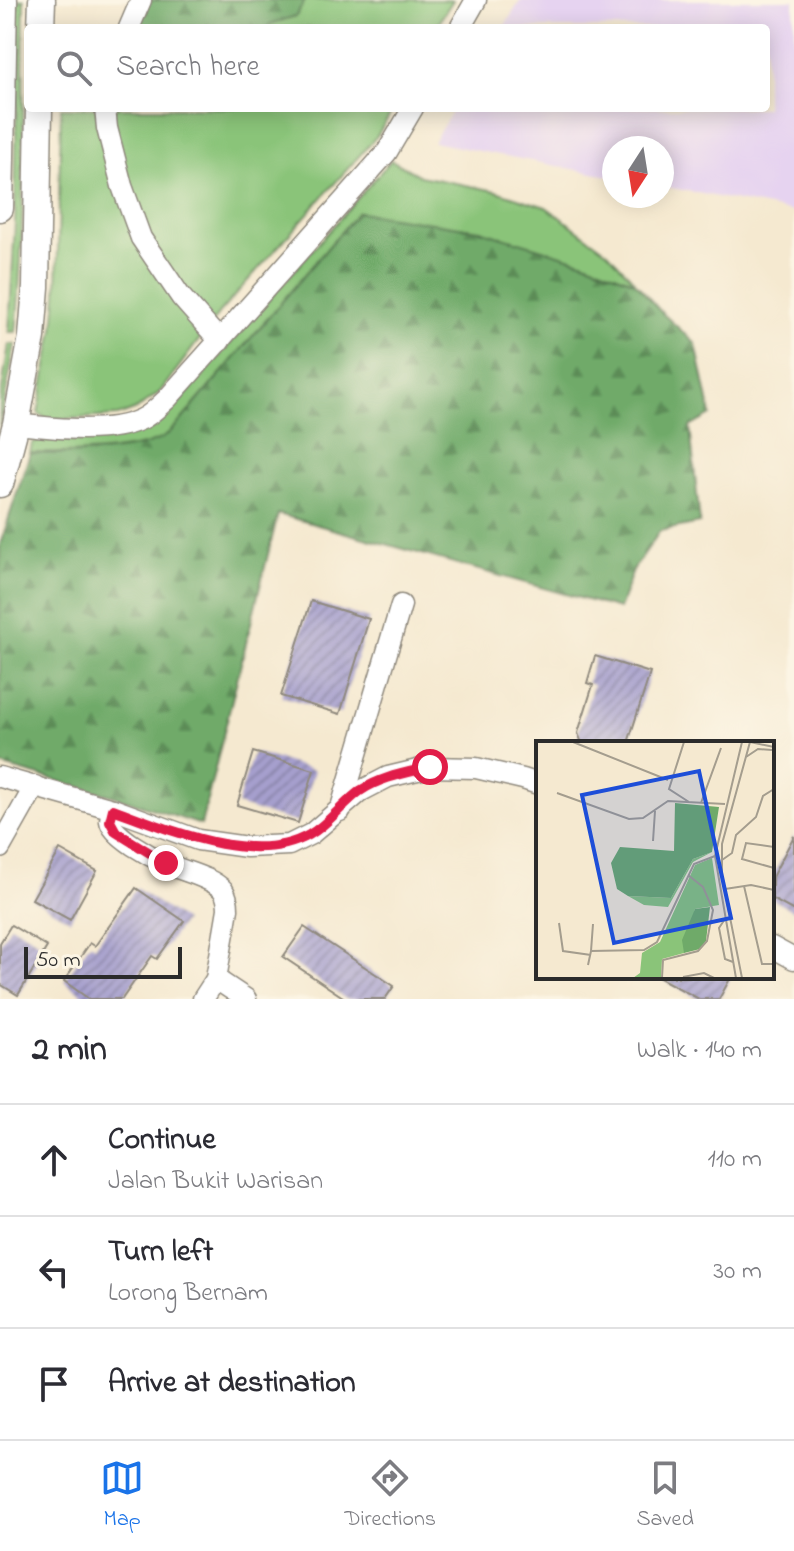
<!DOCTYPE html>
<html lang="en">
<head>
<meta charset="utf-8">
<style>
	body { margin:0; font-family:"Indie Flower",sans-serif; background:#f2f2f3; color:#2b2b33 }
	.compass { position:absolute; left:602px; top:136px; width:72px; height:72px; border-radius:50%; background:#fff; box-shadow:0 4px 20px #0003; rotate:192deg }
	.scale { position:absolute; left:24px; bottom:20px; width:158px; box-sizing:border-box; padding-left:8px; border:4px solid #2b2b2b; border-top:0; font-size:22px; line-height:28px; white-space:nowrap; color:#2b2b2b; -webkit-text-stroke:6px #fcf5e5; paint-order:stroke }
	.stop { position:absolute; width:24px; height:24px; margin:-18px; border:6px solid #e11d48; border-radius:50%; background:#fff }
	.stop.end { background:#e11d48; border-color:#fff; box-shadow:0 2px 8px #0008 }
	.list { margin:0; padding:0; list-style:none }
	h2 { display:flex; justify-content:space-between; align-items:center; height:104px; margin:0; padding:0 32px; font-size:34px }
	h2 small { font-size:26px; font-weight:400; color:#7c7c81 }
	.list li { display:grid; grid-template-columns:52px 1fr auto; gap:24px; align-items:center; box-sizing:border-box; height:112px; padding:0 32px; border-top:2px solid #e1e1e2 }
	.list b { display:block; font-size:30px; white-space:nowrap }
	.list p { margin:0; font-size:26px; white-space:nowrap; color:#7c7c81 }
	.list em { font-size:26px; font-style:normal; color:#7c7c81 }
	.icon { flex:none; width:44px; height:44px; fill:none; stroke:currentColor; stroke-width:2; stroke-linecap:round; stroke-linejoin:round }
	.map { position:relative; flex:none; width:794px; height:999px; overflow:hidden }
	.search { position:absolute; background:#fff; box-shadow:0 4px 20px #0003; left:24px; right:24px; top:24px; height:88px; display:flex; align-items:center; gap:20px; box-sizing:border-box; padding:0 28px; border-radius:8px; color:#7c7c81; font-size:30px }
	.sheet { height:440px; background:#fff }
	nav { display:flex; justify-content:space-around; align-items:center; box-sizing:border-box; height:112px; border-top:2px solid #e1e1e2; background:#fff; font-size:22px; color:#7c7c81 }
	nav a { display:grid; justify-items:center; gap:4px }
	nav .on { color:#1a73e8 }
	.map>svg:first-child { display:block }
</style>
</head>
<body>
<div class="map">
<svg width="794" height="999" viewBox="0 0 794 999">
	<defs>
		<pattern id="forest-firs" width="22" height="20" patternUnits="userSpaceOnUse" patternTransform="scale(2)"><rect width="22" height="20" fill="#6faa69"/><path d="M5 1l3.5 6h-7zM16 11l3.5 6h-7z" fill="#5b8b57"/></pattern>
		<pattern id="building-hatch" width="6" height="6" patternUnits="userSpaceOnUse" patternTransform="scale(2)"><rect width="6" height="6" fill="#a69fcd"/><path d="M-1 1l2-2M0 6l6-6M5 7l2-2" fill="none" stroke="#8782a7"/></pattern>
	</defs>
	<rect width="100%" height="100%" fill="#fcf5e5"/>
	<filter id="ink" filterUnits="userSpaceOnUse"><feTurbulence type="fractalNoise" baseFrequency=".0125" numOctaves="2"/><feDisplacementMap in="SourceGraphic" scale="16" xChannelSelector="R" yChannelSelector="G"/><feConvolveMatrix kernelMatrix="1 2 1 2 8 2 1 2 1" color-interpolation-filters="sRGB"/></filter>
	<filter id="wash" filterUnits="userSpaceOnUse"><feTurbulence type="fractalNoise" baseFrequency=".006" numOctaves="4" result="noise"/><feDisplacementMap in="SourceGraphic" scale="32" xChannelSelector="R" yChannelSelector="G"/><feGaussianBlur stdDeviation="1.8" result="paint"/><feColorMatrix in="noise" values="0 0 0 0 0 0 0 0 0 0 0 0 0 0 0 0 0 1.4 0 .05"/><feComposite in="paint" operator="in"/></filter>
	<g filter="url(#wash)">
		<rect width="100%" height="100%" fill="#f5e9d0"/>
		<polygon fill="#e6d3f0" points="521,0 794,0 794,212 662,186 662,148 614,148 614,177 433,142 454,108 766,108 766,28 503,28"/>
		<g fill="#8ac479" stroke="#5a7852" stroke-width="2">
			<path d="M 18,0 L 24,0 C 22,111 26,222 16,332 L 9,332 L 15,223 Z"/>
			<polygon points="305,0 453,0 435,28 267,28 269,24 296,16"/>
			<polygon points="61,108 394,108 377,136 220,312 160,392 137,409 118,416 63,419 47,419 38,413 54,329 57,294"/>
			<path d="M 391,160 L 420,176 L 496,191 L 546,207 L 608,252 L 635,282 L 585,262 L 358,212 L 179,423 C 175,427 170,432 166,436 C 140,453 61,454 30,453 L 32,443 L 37,441 L 140,431 L 169,414 Z"/>
			<polygon points="9,344 15,344 0,426 0,402"/>
		</g>
		<g fill="url(#forest-firs)" stroke="#4d6a4a" stroke-width="2">
			<polygon points="149,0 305,0 296,16 270,24 267,28 139,28"/>
			<path d="M 358,212 L 480,230 L 585,262 L 635,282 L 661,312 L 696,344 L 711,415 L 690,427 L 700,523 L 660,531 L 633,570 L 619,609 L 278,514 L 201,825 L 117,797 L 0,765 L 0,545 L 30,453 C 63,455 138,454 166,436 C 170,432 175,427 179,423 Z"/>
		</g>
		<g id="blocks">
			<g fill="url(#building-hatch)">
				<polygon points="311,601 369,619 340,714 281,696"/>
				<polygon points="595,656 650,673 628,743 582,743 578,733 593,685 587,683"/>
				<polygon points="253,752 314,770 298,823 237,805"/>
				<polygon points="794,836 794,911 772,899 772,877"/>
				<polygon points="60,850 97,871 70,920 32,899"/>
				<polygon points="136,888 184,921 157,959 152,956 122,999 89,999 64,981 90,943 95,946"/>
				<polygon points="11,925 47,947 18,995 0,984 0,943"/>
				<polygon points="304,927 394,986 385,999 346,999 283,957"/>
				<polygon points="658,977 731,977 719,999 699,999"/>
			</g>
		</g>
	</g>
	<g filter="url(#ink)">
		<use href="#blocks" fill-opacity="0" stroke="#908a7e" stroke-width="2"/>
		<g fill="none" stroke-linecap="round" stroke-linejoin="round">
			<g stroke="#908a7e" stroke-width="23">
				<g id="minor">
					<polyline points="129,28 141,0"/>
					<polyline points="460,28 476,0"/>
					<polyline points="105,108 107,128 122,186 141,238 181,297 220,341"/>
					<path d="M 16,424 C 52,428 109,435 142,419 C 151,415 159,406 167,399 L 387,152 L 413,108"/>
					<polyline points="0,777 113,809 198,840 247,847 289,845 311,834 361,791 388,777 430,767 476,768 523,779 538,784"/>
					<path d="M 113,809 C 112,813 110,817 110,821 C 112,836 152,857 165,863 C 181,871 212,877 223,890 C 227,896 228,903 228,909 L 216,979 L 203,999"/>
					<polyline points="340,811 401,605"/>
					<polyline points="0,848 35,786"/>
					<polyline points="772,947 794,959"/>
					<polyline points="216,979 246,999"/>
				</g>
			</g>
			<g stroke="#908a7e" stroke-width="29">
				<g id="major">
					<polyline points="41,28 42,0"/>
					<polyline points="0,208 4,0"/>
					<polyline points="0,484 16,424 32,337 36,287 39,108"/>
				</g>
			</g>
			<use href="#minor" stroke="#fff" stroke-width="20"/>
			<use href="#major" stroke="#fff" stroke-width="26"/>
		</g>
	</g>
	<g fill="none" stroke-linecap="round" stroke-linejoin="round" filter="url(#ink)">
		<path stroke="#e11d48" stroke-width="10" d="M 166,863 L 116,832 L 110,821 L 113,809 C 168,829 253,867 309,835 C 329,824 342,804 360,791 C 381,777 406,773 430,767"/>
	</g>
	<g transform="translate(536 741)">
		<rect width="238" height="238" fill="#f5e9d0"/>
		<path d="M 176,111 L 157,121 L 132,166 L 108,164 L 92,155 L 135,157 L 157,118 ZM 176,117 L 183,164 L 159,168 L 148,212 L 126,218 L 125,237 L 97,237 L 104,232 L 106,212 L 124,201 L 159,124 Z" fill="#8ac479"/>
		<path d="M 139,62 L 183,66 L 176,111 L 157,118 L 135,157 L 92,155 L 81,148 L 75,122 L 84,106 L 138,110 ZM 174,166 L 170,200 L 164,208 L 148,212 L 146,199 L 159,168 Z" fill="#6faa69"/>
		<path fill="none" stroke="#a49d8e" stroke-width="2" d="M 37,1 L 132,39M 148,1 L 133,48 L 153,61M 210,16 L 222,8 L 236,9M 21,52 L 93,78 L 107,77 L 132,60 L 189,63M 165,62 L 185,7M 117,100 L 119,70M 238,106 L 210,102 L 206,118 L 238,127M 186,119 L 196,112 L 200,94 L 220,76 L 227,55 L 238,48M 208,145 L 226,223 L 238,223M 189,148 L 215,144 L 238,149M 189,178 L 183,187 L 189,218 L 197,221M 23,182 L 27,210 L 55,214M 55,210 L 57,183M 52,224 L 55,210 L 108,209 L 121,201 L 158,123 L 179,115M 147,236 L 168,232 L 178,237M 126,237 L 127,219 L 162,210 L 171,200 L 177,169 L 167,146 L 152,134M 200,237 L 179,115 L 206,1M 206,237 L 186,136 L 186,103 L 214,1 L 238,6"/>
		<path fill="#1d4ed8" fill-opacity="0.15" stroke="#1d4ed8" stroke-width="4" d="M 163,30 L 195,177 L 78,202 L 46,54 Z"/>
		<rect width="238" height="238" fill="none" stroke="#2b2b2b" stroke-width="4"/>
	</g>
</svg>
<svg class="compass" viewBox="-18 -18 36 36"><path d="M0-13l5 13h-10z" fill="#e53935"/><path d="M0 13l5-13h-10z" fill="#7c7c81"/></svg>
<div class="scale">50 m</div>
<div class="stop" style="left:430px;top:767px"></div>
<div class="stop end" style="left:166px;top:863px"></div>
<div class="search"><svg class="icon" aria-label="search" viewBox="0 0 24 24"><circle cx="10" cy="10" r="6"/><path d="M15 15l6 6"/></svg>Search here</div>
</div>
<section class="sheet">
<h2>2 min<small>Walk · 140 m</small></h2>
<ul class="list">
<li><svg class="icon" aria-label="ahead" viewBox="0 0 24 24"><path d="M12 20V5M6 11l6-6 6 6"/></svg><div><b>Continue</b><p>Jalan Bukit Warisan</p></div><em>110 m</em></li>
<li><svg class="icon" aria-label="left" viewBox="0 0 24 24"><path d="M17 20v-9H6M10 6l-5 5 5 5"/></svg><div><b>Turn left</b><p>Lorong Bernam</p></div><em>30 m</em></li>
<li><svg class="icon" aria-label="arrive" viewBox="0 0 24 24"><path d="M6 21V4h12l-3 4 3 4H6"/></svg><div><b>Arrive at destination</b></div></li>
</ul>
</section>
<nav>
<a class="on"><svg class="icon" aria-label="map" viewBox="0 0 24 24"><path d="M3 6l6-2 6 2 6-2v14l-6 2-6-2-6 2zM9 4v14M15 6v14"/></svg>Map</a>
<a><svg class="icon" aria-label="directions" viewBox="0 0 24 24"><path d="M12 3l9 9-9 9-9-9zM9 14v-3h6M13 9l2 2-2 2"/></svg>Directions</a>
<a><svg class="icon" aria-label="saved" viewBox="0 0 24 24"><path d="M7 4h10v16l-5-4-5 4z"/></svg>Saved</a>
</nav>
</body>
</html>
